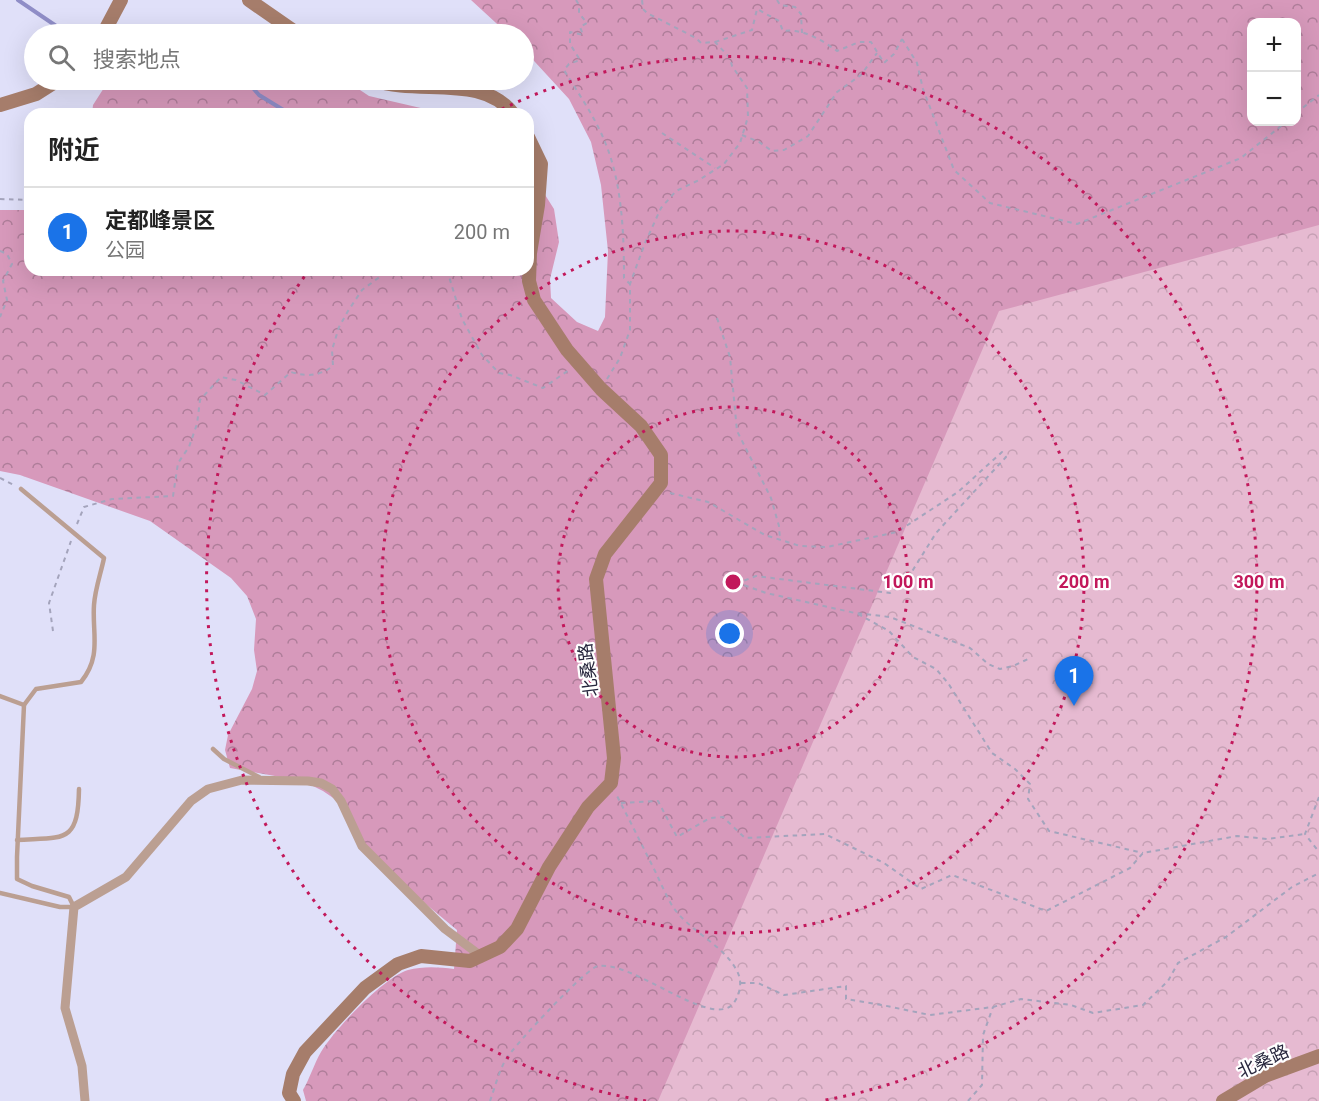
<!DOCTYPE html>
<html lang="zh">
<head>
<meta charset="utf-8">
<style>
	body { margin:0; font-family:Roboto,"Noto Sans SC",sans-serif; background:#f2f2f2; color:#222 }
	.controls { position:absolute; right:18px; top:18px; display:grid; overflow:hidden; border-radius:12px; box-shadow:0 6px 24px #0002 }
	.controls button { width:54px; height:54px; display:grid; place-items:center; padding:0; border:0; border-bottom:2px solid #e0e0e0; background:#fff; color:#222; font:30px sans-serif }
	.you { position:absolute; left:730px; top:634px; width:21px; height:21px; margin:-15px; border:4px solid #fff; border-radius:50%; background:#1a73e8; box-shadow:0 0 0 9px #1a73e833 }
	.badge { display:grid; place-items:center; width:39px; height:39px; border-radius:50%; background:#1a73e8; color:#fff; font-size:20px; font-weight:700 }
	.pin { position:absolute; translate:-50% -50px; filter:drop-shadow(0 2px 3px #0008) }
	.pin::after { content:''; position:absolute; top:32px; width:21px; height:18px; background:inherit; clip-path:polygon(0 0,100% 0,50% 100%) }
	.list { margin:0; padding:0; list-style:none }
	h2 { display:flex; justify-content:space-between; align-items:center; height:78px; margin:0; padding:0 24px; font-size:26px }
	h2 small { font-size:20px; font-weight:400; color:#767676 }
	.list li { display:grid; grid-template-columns:39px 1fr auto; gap:18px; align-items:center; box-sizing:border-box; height:90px; padding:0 24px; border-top:2px solid #e0e0e0 }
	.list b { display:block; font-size:22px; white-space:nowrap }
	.list p { margin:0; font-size:20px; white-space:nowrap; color:#767676 }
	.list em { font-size:20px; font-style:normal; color:#767676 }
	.icon { flex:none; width:33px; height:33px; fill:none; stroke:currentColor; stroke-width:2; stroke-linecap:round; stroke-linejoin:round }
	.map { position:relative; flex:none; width:1319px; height:1101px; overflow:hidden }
	.search { position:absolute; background:#fff; box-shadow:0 6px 24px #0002; left:24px; top:24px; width:510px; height:66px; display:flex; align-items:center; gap:15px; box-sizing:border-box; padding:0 21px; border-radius:33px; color:#767676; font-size:22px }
	.panel { position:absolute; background:#fff; box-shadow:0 6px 24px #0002; left:24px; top:108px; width:510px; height:168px; border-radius:18px }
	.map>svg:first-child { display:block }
</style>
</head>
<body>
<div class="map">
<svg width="1319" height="1101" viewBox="0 0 1319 1101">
	<defs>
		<pattern id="forest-crowns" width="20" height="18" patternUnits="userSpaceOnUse" patternTransform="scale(1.5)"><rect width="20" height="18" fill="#d799bb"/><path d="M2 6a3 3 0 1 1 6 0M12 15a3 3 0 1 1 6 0" fill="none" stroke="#ae7d99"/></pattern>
		<pattern id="park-crowns" width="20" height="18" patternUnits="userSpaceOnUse" patternTransform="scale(1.5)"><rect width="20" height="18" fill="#e6bad1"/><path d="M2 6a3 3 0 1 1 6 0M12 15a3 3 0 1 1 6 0" fill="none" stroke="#c5a0b4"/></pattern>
	</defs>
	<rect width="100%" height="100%" fill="#e0e0f9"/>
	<g fill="url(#forest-crowns)" fill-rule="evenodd">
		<path d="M 471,0 L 1319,0 L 1319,1101 L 306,1101 L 303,1090 C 310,1078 314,1064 321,1052 C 334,1030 384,977 408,970 C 423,966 439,967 454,969 L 457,930 L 385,870 L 367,853 L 342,804 L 323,791 L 303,781 L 230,768 L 225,750 L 228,735 L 252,689 L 257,671 L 254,650 L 256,619 L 247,596 L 231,578 L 150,521 L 20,475 L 0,471 L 0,210 L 30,210 L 30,270 L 528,270 L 528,168 L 554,209 L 559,242 L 550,279 L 551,298 L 577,322 L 598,331 L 605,317 L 608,251 L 601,185 L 591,142 L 569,99 L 524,50 L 524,34 L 508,34 ZM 1252,22 L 1296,22 L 1296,122 L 1252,122 Z"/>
		<polygon points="109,80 345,80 369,96 425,109 464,114 92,114 93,105"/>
	</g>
	<polygon fill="url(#park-crowns)" points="1319,225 1319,1101 658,1101 999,311"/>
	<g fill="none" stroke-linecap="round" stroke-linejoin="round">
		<g stroke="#8f8dc7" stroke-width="4">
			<polyline points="18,0 68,34"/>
			<path d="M 155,34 C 164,28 173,31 183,34"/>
			<polyline points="246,80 259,95 290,114"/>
		</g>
		<g stroke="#a4a4bc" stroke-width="2" stroke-dasharray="4.5 4.5" stroke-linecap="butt">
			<path d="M 576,0 L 579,5 L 579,13 L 587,23 L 580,27 L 583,35 L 570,32 L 570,44 L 580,60 L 569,64 L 564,70 C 578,93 595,117 605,142 C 622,183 624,233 624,278 L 630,284"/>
			<polyline points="777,0 780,5 795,7 801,14 802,33"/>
			<polyline points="902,39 917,63 923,89 954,170 990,203 1077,224 1241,158 1286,122"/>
			<path d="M 715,42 L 752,30 L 757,9 L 779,21 L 783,31 C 802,28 822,40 837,51 L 859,42 L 871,42 L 884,63 L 894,54 L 902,39"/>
			<polyline points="1296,113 1319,95"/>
			<polyline points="662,133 715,168"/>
			<polyline points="742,135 759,142 772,151 784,150 808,136 837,92 861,75 877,53"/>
			<polyline points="0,199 30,200"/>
			<polyline points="0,251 7,254 12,264 3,281 7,300 0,317"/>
			<polyline points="447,270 462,319 482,355 499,373 510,375 543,388 569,370"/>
			<polyline points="717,318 730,357 737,431 771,498 779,526 780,540"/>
			<polyline points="607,379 620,358 630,330 630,284 645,243 661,208 676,191 699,180 724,164 740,143 748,117 747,88 732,66 730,58 715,42 701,43 696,38 647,13 643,9 642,0"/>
			<polyline points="0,478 14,485"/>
			<polyline points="670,493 708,502 765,535 800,546 827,547 897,532 958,492 1002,452 1006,457 936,533 906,581 890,593 756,576 738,583 766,593 855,613 890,617 970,648 988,664 1000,669 1013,666 1028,659"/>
			<path d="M 77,524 L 84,507 L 112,499 L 173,496 L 178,463 L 189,447 L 197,424 L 200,400 L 221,377 L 236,380 L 265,395 L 291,372 C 308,377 319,376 333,366 L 332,350 L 339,327 L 348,311 L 362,290 L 389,270"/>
			<polyline points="858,614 889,631 913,657 936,669 948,683 992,753 1015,769 1030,784 1028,799 1049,831 1143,853"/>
			<polyline points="53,631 49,603 71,541"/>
			<polyline points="1319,797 1305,834 1319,852"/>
			<polyline points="621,803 658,801 677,837 710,818 723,817 745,838 825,834 884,863 921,889 952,875 1046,911 1130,868 1143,853 1237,836 1267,839 1305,834"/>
			<polyline points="741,983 758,983 784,995 846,986 846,999 882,1005 930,1015 993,1007 1021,999 1071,1005 1093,1013 1143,1005 1168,981 1178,963 1226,937 1292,887 1319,873"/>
			<path d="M 490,1101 C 495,1087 499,1071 506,1059 C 514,1046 587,967 598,966 C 634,961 708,1027 732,1005 C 740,996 743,982 737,971 C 724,945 689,931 673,907 C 666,896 661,883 655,871 C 642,845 629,819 616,794"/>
			<polyline points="968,1101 982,1085 983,1035 993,1007"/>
		</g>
		<g stroke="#bb9f92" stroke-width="4.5">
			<polyline points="0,696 24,705"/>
			<polyline points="213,749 224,759 259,777"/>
			<path d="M 17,840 C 65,837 78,844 79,789"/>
			<path d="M 0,893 L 60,907 L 74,907 L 69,897 L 32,886 L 17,879 L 17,857 L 24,705 L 36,689 L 81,682 C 102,656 92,634 94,605 C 95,589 101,573 104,558 L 21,489"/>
		</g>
		<polyline stroke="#bb9f92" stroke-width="9" points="85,1101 82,1066 65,1008 74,907 126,877 191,801 208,789 242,780 308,781 321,783 332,789 341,801 362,846 445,929 481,956"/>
		<g stroke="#a67d6b" stroke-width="14">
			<polyline points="249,0 298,34"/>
			<polyline points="103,34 121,0"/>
			<path d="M 374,80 C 417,96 483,73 513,114"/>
			<polyline points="0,105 36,94 58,80"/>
			<polyline points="294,1101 289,1093 293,1074 305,1052 365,988 398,964 421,956 470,961 500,947 517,929 549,867 588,807 611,783 614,758 596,579 605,554 661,483 661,455 641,426 601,389 567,350 534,300 529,281 530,253 538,205 541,164 528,137"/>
			<polyline points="1223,1101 1265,1076 1319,1056"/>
		</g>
	</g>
	<g fill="none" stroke="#c2185b" stroke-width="3" stroke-dasharray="3 6">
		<circle cx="733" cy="582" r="175"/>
		<circle cx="733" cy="582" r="351"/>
		<path d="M646 1101A526 526 0 0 1 307 273M494 113A526 526 0 1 1 820 1101"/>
	</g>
	<g text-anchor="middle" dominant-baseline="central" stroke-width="4.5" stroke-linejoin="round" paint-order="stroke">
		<g font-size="18" fill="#27263d" stroke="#fff">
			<text transform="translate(588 670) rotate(-97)">北桑路</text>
			<text transform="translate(1263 1061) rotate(-25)">北桑路</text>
		</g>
	</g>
	<circle cx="733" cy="582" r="9" fill="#c2185b" stroke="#fff" stroke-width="3"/>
	<g font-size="18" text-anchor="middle" font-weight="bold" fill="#c2185b" stroke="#fff" stroke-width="4.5" stroke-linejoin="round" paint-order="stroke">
		<text x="908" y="588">100 m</text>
		<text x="1084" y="588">200 m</text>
		<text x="1259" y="588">300 m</text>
	</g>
</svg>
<div class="controls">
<button>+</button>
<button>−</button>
</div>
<div class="you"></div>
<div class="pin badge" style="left:1074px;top:706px">1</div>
<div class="search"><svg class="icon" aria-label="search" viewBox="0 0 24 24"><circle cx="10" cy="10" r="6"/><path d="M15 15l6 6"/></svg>搜索地点</div>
<section class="panel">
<h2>附近<small></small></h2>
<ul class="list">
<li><span class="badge">1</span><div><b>定都峰景区</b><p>公园</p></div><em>200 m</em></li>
</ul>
</section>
</div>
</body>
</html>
